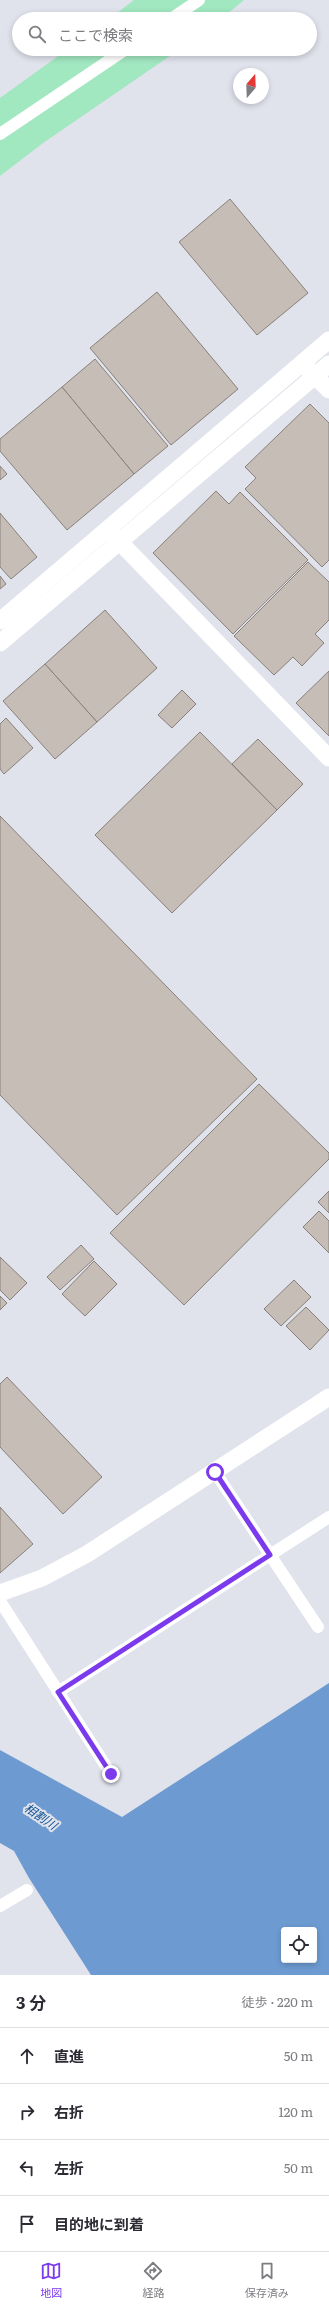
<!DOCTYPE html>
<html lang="ja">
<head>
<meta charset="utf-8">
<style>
	body { margin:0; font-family:Literata,"Noto Sans JP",serif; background:#f7f7f7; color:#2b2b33 }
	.controls { position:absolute; right:12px; bottom:12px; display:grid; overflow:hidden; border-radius:4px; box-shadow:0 2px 6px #0003 }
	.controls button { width:36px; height:36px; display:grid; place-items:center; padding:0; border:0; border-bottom:1px solid #e1e1e2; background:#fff; color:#2b2b33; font:20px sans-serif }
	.compass { position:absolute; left:233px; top:68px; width:36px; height:36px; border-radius:50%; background:#fff; box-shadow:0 2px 6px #0003; rotate:19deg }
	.stop { position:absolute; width:12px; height:12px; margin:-9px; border:3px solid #7c3aed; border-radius:50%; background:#fff }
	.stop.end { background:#7c3aed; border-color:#fff; box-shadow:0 1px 4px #0008 }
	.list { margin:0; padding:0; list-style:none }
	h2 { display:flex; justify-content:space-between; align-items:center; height:52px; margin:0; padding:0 16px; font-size:17px }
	h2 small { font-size:13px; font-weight:400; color:#7c7c81 }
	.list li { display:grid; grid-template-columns:26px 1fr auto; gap:12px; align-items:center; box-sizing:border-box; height:56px; padding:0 16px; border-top:1px solid #e1e1e2 }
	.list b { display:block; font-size:15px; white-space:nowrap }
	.list em { font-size:13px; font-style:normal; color:#7c7c81 }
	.icon { flex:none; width:22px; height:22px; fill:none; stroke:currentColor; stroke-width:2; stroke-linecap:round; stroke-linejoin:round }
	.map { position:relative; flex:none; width:329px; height:1975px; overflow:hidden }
	.search { position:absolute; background:#fff; box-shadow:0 2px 6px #0003; left:12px; right:12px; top:12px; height:44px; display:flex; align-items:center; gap:10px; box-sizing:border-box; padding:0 14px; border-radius:22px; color:#7c7c81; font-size:15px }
	.sheet { height:276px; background:#fff }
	nav { display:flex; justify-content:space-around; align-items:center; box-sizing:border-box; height:56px; border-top:1px solid #e1e1e2; background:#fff; font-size:11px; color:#7c7c81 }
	nav a { display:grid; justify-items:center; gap:2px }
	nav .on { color:#7c3aed }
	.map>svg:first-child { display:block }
</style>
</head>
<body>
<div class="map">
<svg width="329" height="1975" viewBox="0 0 329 1975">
	<rect width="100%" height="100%" fill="#e0e2ec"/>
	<g fill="#a1e7c0">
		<polygon points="134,0 244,0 221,19 109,19"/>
		<polygon points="68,49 180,49 43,143 0,176 0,98"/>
	</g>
	<path fill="#6d9bd1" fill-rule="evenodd" d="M 329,1683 L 329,1975 L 91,1975 L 29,1878 L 14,1851 L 0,1843 L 0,1750 L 122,1817 ZM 284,1930 L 314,1930 L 314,1960 L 284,1960 Z"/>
	<g fill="#c6bdb7" stroke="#88807a">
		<polygon points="230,199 308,293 257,335 179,242"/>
		<polygon points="157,292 238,389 171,445 90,348"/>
		<polygon points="95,359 168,446 134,474 62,387"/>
		<polygon points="62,387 134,474 67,530 0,451 0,439"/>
		<polygon points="310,404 329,423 329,560 322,567 245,489 256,478 245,467"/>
		<polygon points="0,466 7,474 0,480"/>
		<polygon points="216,491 229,504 240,492 308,560 233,634 153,553"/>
		<polygon points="0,513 37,557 11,579 0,567"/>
		<polygon points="308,562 329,582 329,620 315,634 324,643 302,666 293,657 274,675 234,636"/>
		<polygon points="0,576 6,584 0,589"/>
		<polygon points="105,610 157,668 97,722 45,664"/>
		<polygon points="45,664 97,722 55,759 3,701"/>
		<polygon points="329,671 329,736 296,703"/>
		<polygon points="182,690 196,704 172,728 158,715"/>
		<polygon points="6,718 33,748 4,774 0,769 0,724"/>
		<polygon points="200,732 277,810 172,913 95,835"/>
		<polygon points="258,739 303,784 277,810 232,764"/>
		<polygon points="0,816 257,1079 117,1215 0,1095"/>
		<polygon points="259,1084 329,1153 329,1159 184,1305 110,1233"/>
		<polygon points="329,1191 329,1213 318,1202"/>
		<polygon points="319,1211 329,1221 329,1253 303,1227"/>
		<polygon points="81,1245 94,1259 60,1290 47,1277"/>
		<polygon points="0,1257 27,1283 10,1300 0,1290"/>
		<polygon points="94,1261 117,1284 85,1316 62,1294"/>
		<polygon points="294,1280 311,1297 281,1326 264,1309"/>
		<polygon points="0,1296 7,1303 0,1310"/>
		<polygon points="306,1307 329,1330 310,1350 286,1326"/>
		<polygon points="7,1377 102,1477 63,1514 0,1447 0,1384"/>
		<polygon points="0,1507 33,1544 0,1573"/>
	</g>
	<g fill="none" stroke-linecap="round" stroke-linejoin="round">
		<g stroke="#fff" stroke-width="12">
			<polyline points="171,19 199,0"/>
			<polyline points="0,134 126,49"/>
			<polyline points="215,1472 318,1627"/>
			<polyline points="0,1601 111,1774"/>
			<polyline points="58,1692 329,1517"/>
			<polyline points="0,1906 27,1890"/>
		</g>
		<g stroke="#fff" stroke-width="17">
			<polyline points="308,369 329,390"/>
			<polyline points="112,534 329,758"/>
			<polyline points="0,621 329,340"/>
			<polyline points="0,643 329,364"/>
			<polyline points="0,1593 42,1578 87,1554 329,1397"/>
		</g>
	</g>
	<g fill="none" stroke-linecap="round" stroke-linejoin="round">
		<polyline stroke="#7c3aed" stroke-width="5" points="111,1774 58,1692 270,1555 215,1472"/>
	</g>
	<g text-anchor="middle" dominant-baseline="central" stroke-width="4" stroke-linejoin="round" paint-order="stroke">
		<g font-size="12" font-style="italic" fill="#0a4f90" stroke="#e0e2ec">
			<text transform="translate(41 1816) rotate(34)">相割川</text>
		</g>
	</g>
</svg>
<div class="controls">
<button><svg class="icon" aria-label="locate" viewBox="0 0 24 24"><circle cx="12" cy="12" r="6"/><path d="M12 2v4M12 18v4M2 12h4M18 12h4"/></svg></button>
</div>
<svg class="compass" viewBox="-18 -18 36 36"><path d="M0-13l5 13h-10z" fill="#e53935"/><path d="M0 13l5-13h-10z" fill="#7c7c81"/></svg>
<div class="stop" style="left:215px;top:1472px"></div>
<div class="stop end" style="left:111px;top:1774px"></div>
<div class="search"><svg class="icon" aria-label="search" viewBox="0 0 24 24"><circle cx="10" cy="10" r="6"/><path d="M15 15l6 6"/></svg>ここで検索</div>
</div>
<section class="sheet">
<h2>3 分<small>徒歩 · 220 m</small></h2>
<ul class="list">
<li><svg class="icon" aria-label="ahead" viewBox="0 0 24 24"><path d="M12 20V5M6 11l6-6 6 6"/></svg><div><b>直進</b></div><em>50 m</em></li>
<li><svg class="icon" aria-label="right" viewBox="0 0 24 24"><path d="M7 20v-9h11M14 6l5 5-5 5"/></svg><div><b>右折</b></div><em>120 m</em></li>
<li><svg class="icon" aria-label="left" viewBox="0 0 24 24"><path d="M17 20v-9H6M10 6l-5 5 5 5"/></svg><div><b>左折</b></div><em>50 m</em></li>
<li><svg class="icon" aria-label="arrive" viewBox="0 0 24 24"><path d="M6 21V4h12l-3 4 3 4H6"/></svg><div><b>目的地に到着</b></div></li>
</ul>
</section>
<nav>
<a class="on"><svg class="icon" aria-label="map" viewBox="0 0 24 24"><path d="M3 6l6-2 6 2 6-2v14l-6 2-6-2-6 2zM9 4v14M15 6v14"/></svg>地図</a>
<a><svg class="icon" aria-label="directions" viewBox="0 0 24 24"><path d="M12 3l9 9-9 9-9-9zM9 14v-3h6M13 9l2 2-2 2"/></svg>経路</a>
<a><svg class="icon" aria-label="saved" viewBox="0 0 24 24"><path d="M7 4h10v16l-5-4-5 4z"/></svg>保存済み</a>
</nav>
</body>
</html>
